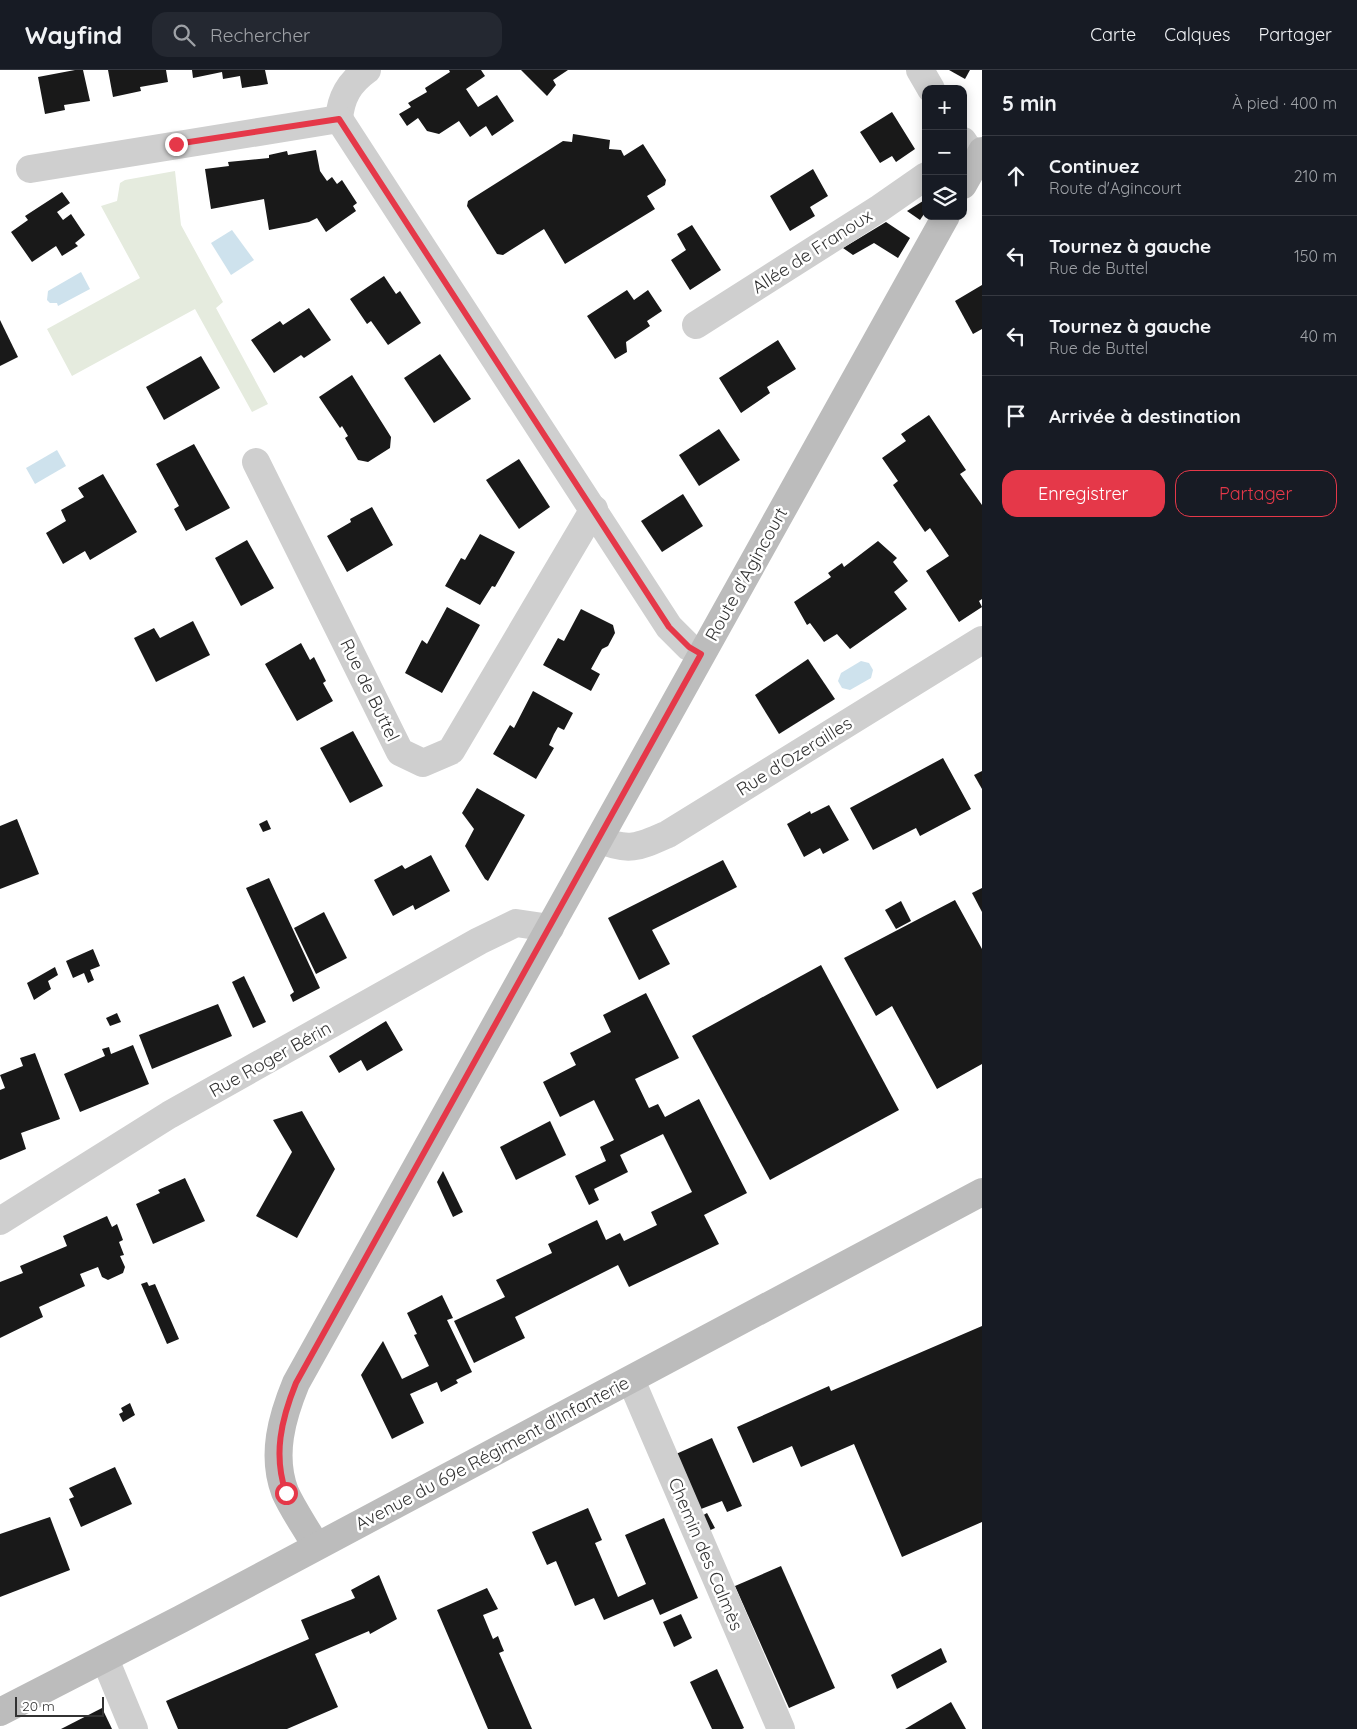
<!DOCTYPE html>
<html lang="fr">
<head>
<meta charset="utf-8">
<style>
	body { margin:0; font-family:Quicksand,sans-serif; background:#242831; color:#f1f3f6 }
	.controls { position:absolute; right:15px; top:15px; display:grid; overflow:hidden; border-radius:10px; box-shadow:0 2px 12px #0003 }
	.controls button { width:45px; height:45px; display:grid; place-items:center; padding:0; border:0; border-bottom:1px solid #363941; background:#171b24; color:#f1f3f6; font:25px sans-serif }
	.scale { position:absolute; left:15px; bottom:12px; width:89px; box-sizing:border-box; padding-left:5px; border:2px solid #323232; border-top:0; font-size:14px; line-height:18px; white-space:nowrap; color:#323232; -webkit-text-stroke:4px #fff; paint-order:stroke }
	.stop { position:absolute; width:15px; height:15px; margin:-11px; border:4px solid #e53849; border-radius:50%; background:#fff }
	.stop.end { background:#e53849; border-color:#fff; box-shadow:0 1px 5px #0008 }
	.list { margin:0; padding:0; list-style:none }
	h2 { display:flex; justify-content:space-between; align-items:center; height:65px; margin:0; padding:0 20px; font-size:21px }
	h2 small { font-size:16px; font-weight:400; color:#9ea1a6 }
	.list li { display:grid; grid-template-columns:32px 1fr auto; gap:15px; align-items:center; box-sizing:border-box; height:80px; padding:0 20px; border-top:1px solid #363941 }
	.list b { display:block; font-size:19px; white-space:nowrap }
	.list p { margin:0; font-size:16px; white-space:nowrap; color:#9ea1a6 }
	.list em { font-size:16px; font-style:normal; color:#9ea1a6 }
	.actions { display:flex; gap:10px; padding:15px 20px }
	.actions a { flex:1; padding:11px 0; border:1px solid #e53849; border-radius:15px; text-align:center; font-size:18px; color:#e53849 }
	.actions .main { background:#e53849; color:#fff }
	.icon { flex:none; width:28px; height:28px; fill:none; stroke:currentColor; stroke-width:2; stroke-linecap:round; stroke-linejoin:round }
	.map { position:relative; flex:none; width:982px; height:1659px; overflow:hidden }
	header { display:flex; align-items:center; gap:30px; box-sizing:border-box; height:70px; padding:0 25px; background:#171b24; border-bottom:1px solid #363941 }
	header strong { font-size:24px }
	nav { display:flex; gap:28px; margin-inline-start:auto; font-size:18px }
	.search { width:350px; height:45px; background:#242831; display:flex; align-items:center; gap:12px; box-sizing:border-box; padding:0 18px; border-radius:15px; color:#9ea1a6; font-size:19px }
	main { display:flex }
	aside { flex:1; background:#171b24 }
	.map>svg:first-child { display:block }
</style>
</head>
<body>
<header>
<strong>Wayfind</strong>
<div class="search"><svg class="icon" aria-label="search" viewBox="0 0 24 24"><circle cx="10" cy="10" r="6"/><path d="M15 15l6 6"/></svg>Rechercher</div>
<nav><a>Carte</a><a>Calques</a><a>Partager</a></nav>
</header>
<main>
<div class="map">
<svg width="982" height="1659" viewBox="0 0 982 1659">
	<rect width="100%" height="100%" fill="#fff"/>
	<polygon fill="#e5ebde" points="175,101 181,155 223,232 216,238 268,334 252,342 195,239 72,306 47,259 140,208 101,136 117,131 120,113 125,110"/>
	<g fill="#cee2ed">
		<polygon points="232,160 254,190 231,205 211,173"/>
		<polygon points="81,202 90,219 58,236 57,233 50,233 47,230 48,221"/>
		<polygon points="57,380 66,396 35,414 26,398"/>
		<polygon points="861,591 869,593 873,600 871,608 850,620 842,618 838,611 841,603"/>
	</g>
	<g fill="#191919">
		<polygon points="75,0 83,0 90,31 64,35 65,40 45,44 38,7"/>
		<polygon points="108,0 166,0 168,12 140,17 141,21 113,27"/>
		<polygon points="192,0 265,0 268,14 242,18 240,6 223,9 222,2 193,8"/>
		<polygon points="449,0 481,0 485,6 466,19 478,37 497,25 514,51 492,66 486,56 470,67 459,51 439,64 427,61 418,48 407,56 399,44 411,37 408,33 427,22 425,18 450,2"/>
		<polygon points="521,0 568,0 553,10 556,15 547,26"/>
		<polygon points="949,0 970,0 965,9"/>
		<polygon points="892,42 915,79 896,92 892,86 880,93 860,62"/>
		<polygon points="573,64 610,70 609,79 621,80 624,86 643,74 666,110 665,115 647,126 655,139 565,194 544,159 503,185 497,184 467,136 468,131 563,71 572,72"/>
		<polygon points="316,80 320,101 327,111 332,107 337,114 342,110 357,133 353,136 356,141 326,162 317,148 309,152 269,160 264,129 211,139 205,99 229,96 228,92 269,88 269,85 287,81 288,85"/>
		<polygon points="813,99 828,126 810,137 815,146 790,161 770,126"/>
		<polygon points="62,122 70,133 57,142 63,150 71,144 85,165 75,173 78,176 62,186 56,176 32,192 11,162 28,150 25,146"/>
		<polygon points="923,131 926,133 926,141 920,150 907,141"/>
		<polygon points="886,152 910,168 898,188 874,173 853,185 843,178"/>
		<polygon points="692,155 721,200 690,220 671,190 686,180 677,164"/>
		<polygon points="384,206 396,224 400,221 421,253 388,275 371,251 367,254 350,229"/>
		<polygon points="982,215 982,259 973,264 955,231"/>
		<polygon points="627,220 634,230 648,220 662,241 647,251 650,256 626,272 627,282 615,289 587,246"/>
		<polygon points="309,238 331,270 304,288 301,285 274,303 251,270 280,251 283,255"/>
		<polygon points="0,250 18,287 0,296"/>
		<polygon points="778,270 796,299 767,317 770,323 741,343 719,308"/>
		<polygon points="440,284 471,329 434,353 404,308"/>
		<polygon points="201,286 220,318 164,350 146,317"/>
		<polygon points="352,305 391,367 390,378 368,392 358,390 345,368 348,366 342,356 340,358 319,327"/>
		<polygon points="929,345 966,400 960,404 982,435 982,529 979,531 982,537 959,552 926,501 949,486 930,458 925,462 893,415 898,411 882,388 906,371 901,364"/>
		<polygon points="719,359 740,390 699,416 679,385"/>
		<polygon points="194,374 230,438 186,461 174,439 179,436 156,394"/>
		<polygon points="519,389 550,437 519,459 486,410"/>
		<polygon points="103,404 137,462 90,490 85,481 63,494 46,463 66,451 61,440 84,427 78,418"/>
		<polygon points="683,424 703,456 662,482 641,451"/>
		<polygon points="372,437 393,475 347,502 327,466 351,452 350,449"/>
		<polygon points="480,464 515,482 495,517 492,516 480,535 445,516 461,488 465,490"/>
		<polygon points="247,470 274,518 241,536 215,488"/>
		<polygon points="878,471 897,488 893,492 908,511 894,522 907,539 850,579 837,564 824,572 810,553 807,555 794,532 831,507 828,503 842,493 844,497"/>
		<polygon points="447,537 480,555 442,623 405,603 422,570 427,574"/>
		<polygon points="581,539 613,555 615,563 608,576 602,579 591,599 600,604 591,621 543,595 558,568 564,571"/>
		<polygon points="193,551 210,585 156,612 134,568 154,558 160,568"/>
		<polygon points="301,573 310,590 314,587 326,611 323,613 333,631 297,651 265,594"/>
		<polygon points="808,589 835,629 779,664 755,625"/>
		<polygon points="533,621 573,643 564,660 558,657 554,664 549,675 554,678 536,709 493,684 510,655 514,658"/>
		<polygon points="353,661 383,716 350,733 320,678"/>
		<polygon points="943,688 971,739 920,766 916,758 873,780 850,738"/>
		<polygon points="982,701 982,719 974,705"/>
		<polygon points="477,718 525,745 488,811 485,809 465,776 474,759 462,743"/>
		<polygon points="829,735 849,770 823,784 820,778 804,787 787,754 810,741 811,744"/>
		<polygon points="17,749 39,804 0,819 0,756"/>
		<polygon points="267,750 271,759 263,762 259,754"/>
		<polygon points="431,785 450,821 415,840 413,835 393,846 374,810 402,795 405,799"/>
		<polygon points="723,790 737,817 652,860 670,894 639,910 608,848"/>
		<polygon points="269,808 320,918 293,932 290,925 294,922 246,818"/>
		<polygon points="982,818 982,842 972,823"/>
		<polygon points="955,830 982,879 982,994 937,1019 892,936 876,946 844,888"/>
		<polygon points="901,831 911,851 896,859 885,840"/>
		<polygon points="324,842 347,888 316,904 294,858"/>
		<polygon points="93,879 100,896 90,900 94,910 88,913 84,903 73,908 66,891"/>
		<polygon points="821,895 899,1040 770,1110 692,966"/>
		<polygon points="55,897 58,905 48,911 51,919 34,930 27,913"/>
		<polygon points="244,906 266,952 253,958 232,912"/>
		<polygon points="646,923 679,988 635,1009 649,1038 658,1034 665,1047 699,1029 747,1123 704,1145 719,1174 629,1217 618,1195 515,1247 525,1268 474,1293 454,1251 505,1227 496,1210 552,1183 548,1174 597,1150 606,1170 620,1163 624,1171 657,1155 651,1142 692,1122 663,1064 620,1085 628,1102 594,1119 599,1130 589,1135 575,1106 606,1091 600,1077 614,1070 594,1030 560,1047 543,1012 576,995 570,983 611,962 603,945"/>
		<polygon points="218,934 232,966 152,999 139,965"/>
		<polygon points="117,943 121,952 110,956 106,948"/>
		<polygon points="386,951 403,980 367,1001 361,990 339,1003 329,986"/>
		<polygon points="133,975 149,1014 80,1042 64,1004 105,986 102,979 109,977 111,984"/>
		<polygon points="35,983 60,1049 21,1063 26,1079 0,1090 0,1020 5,1018 0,1005 23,996 20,988"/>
		<polygon points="302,1041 335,1099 297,1168 256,1146 292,1082 273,1050"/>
		<polygon points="550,1051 566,1085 516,1110 500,1077"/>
		<polygon points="443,1101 463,1142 453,1147 437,1112"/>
		<polygon points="185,1108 205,1151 153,1174 136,1134 160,1123 158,1120"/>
		<polygon points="107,1146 112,1157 117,1154 123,1170 119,1172 124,1185 120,1186 125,1197 123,1203 108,1210 102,1207 98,1197 80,1204 85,1216 39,1237 43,1247 0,1268 0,1212 23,1203 20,1196 67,1176 63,1166"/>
		<polygon points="147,1212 149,1216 155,1214 179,1269 167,1274 141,1214"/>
		<polygon points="442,1225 453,1248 447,1250 472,1302 456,1310 458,1313 441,1322 437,1312 410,1324 424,1353 392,1369 361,1305 383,1271 402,1309 429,1296 414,1265 417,1264 407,1243"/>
		<polygon points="982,1256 982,1452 902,1487 854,1374 801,1397 792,1376 753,1393 737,1357 829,1316 831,1321"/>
		<polygon points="130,1333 135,1345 123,1352 119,1344 123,1342 121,1338"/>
		<polygon points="712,1368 742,1436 727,1442 722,1431 701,1439 676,1384"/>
		<polygon points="115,1397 132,1434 81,1457 69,1429 74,1427 69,1418"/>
		<polygon points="588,1438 602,1470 595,1473 618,1527 646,1514 625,1465 664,1448 698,1528 660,1545 653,1529 604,1550 594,1528 575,1536 556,1491 547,1495 532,1462"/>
		<polygon points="707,1443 715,1458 706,1462 700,1447"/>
		<polygon points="50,1447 70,1500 0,1527 0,1464"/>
		<polygon points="781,1496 835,1618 789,1638 735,1516"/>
		<polygon points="379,1505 397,1549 370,1564 369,1561 315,1584 338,1637 287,1659 178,1659 166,1631 309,1569 301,1550 355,1528 351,1520"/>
		<polygon points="487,1518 498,1539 483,1545 493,1569 498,1566 501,1574 504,1581 499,1583 532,1659 488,1659 437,1540"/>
		<polygon points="681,1544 692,1568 674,1577 663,1552"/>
		<polygon points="941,1578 947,1592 897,1619 891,1605"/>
		<polygon points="717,1599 744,1658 742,1659 712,1659 690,1612"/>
		<polygon points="951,1632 966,1659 905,1659"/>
		<polygon points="102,1638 112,1659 61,1659"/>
	</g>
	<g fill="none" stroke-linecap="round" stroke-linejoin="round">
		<g stroke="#cfcfcf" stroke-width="28">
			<polyline points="920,0 931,19"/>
			<path d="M 339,49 C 341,27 349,13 367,0"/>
			<polyline points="963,71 967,77 979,85"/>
			<polyline points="30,99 339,49 669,557 689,577 701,584"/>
			<polyline points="696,255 880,138 926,106"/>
			<polyline points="256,392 400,682 423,693 451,681 594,439"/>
			<path d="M 600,769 C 628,783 641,776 668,764 L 982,570"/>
			<polyline points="0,1151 169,1045 479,871 516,853 550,858"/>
			<polyline points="631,1310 781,1659"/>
			<polyline points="105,1589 134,1659"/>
		</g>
		<g stroke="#bcbcbc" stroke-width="28">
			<polyline points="963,115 982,81"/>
			<path d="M 316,1476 C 306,1458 293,1440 285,1422 C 271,1385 282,1347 296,1313 L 946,146"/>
			<polyline points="0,1642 181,1549 982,1122"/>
		</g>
	</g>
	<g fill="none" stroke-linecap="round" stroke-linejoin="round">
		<path stroke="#e53849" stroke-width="6" d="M 176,74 L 339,49 L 669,557 L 689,577 L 701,584 L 296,1313 C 281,1350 273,1385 286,1423"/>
	</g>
	<g text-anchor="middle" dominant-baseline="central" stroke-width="5" stroke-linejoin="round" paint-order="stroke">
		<g font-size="18" fill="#323232" stroke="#fff">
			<text transform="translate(812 181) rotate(-33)">Allée de Franoux</text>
			<text transform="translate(746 504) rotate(-61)">Route d'Agincourt</text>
			<text transform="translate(370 620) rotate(64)">Rue de Buttel</text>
			<text transform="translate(794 686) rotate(-32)">Rue d'Ozerailles</text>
			<text transform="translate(270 989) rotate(-29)">Rue Roger Bérin</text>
			<text transform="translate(492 1383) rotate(-28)">Avenue du 69e Régiment d'Infanterie</text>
			<text transform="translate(706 1484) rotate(67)">Chemin des Calmès</text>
		</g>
	</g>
</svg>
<div class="controls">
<button>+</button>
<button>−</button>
<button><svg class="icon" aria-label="layers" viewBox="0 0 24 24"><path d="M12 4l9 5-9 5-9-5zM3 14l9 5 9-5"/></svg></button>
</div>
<div class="scale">20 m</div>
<div class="stop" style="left:286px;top:1423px"></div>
<div class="stop end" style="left:176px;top:74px"></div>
</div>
<aside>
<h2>5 min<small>À pied · 400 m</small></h2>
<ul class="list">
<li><svg class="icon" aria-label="ahead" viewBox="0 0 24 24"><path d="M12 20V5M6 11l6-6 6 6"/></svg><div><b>Continuez</b><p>Route d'Agincourt</p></div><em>210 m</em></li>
<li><svg class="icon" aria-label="left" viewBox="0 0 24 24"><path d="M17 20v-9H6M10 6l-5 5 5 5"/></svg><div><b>Tournez à gauche</b><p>Rue de Buttel</p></div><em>150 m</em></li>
<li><svg class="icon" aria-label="left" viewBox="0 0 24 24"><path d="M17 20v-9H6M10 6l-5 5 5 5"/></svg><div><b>Tournez à gauche</b><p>Rue de Buttel</p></div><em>40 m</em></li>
<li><svg class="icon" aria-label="arrive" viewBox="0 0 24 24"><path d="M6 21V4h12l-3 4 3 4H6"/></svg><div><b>Arrivée à destination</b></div></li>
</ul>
<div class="actions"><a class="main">Enregistrer</a><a>Partager</a></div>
</aside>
</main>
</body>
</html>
